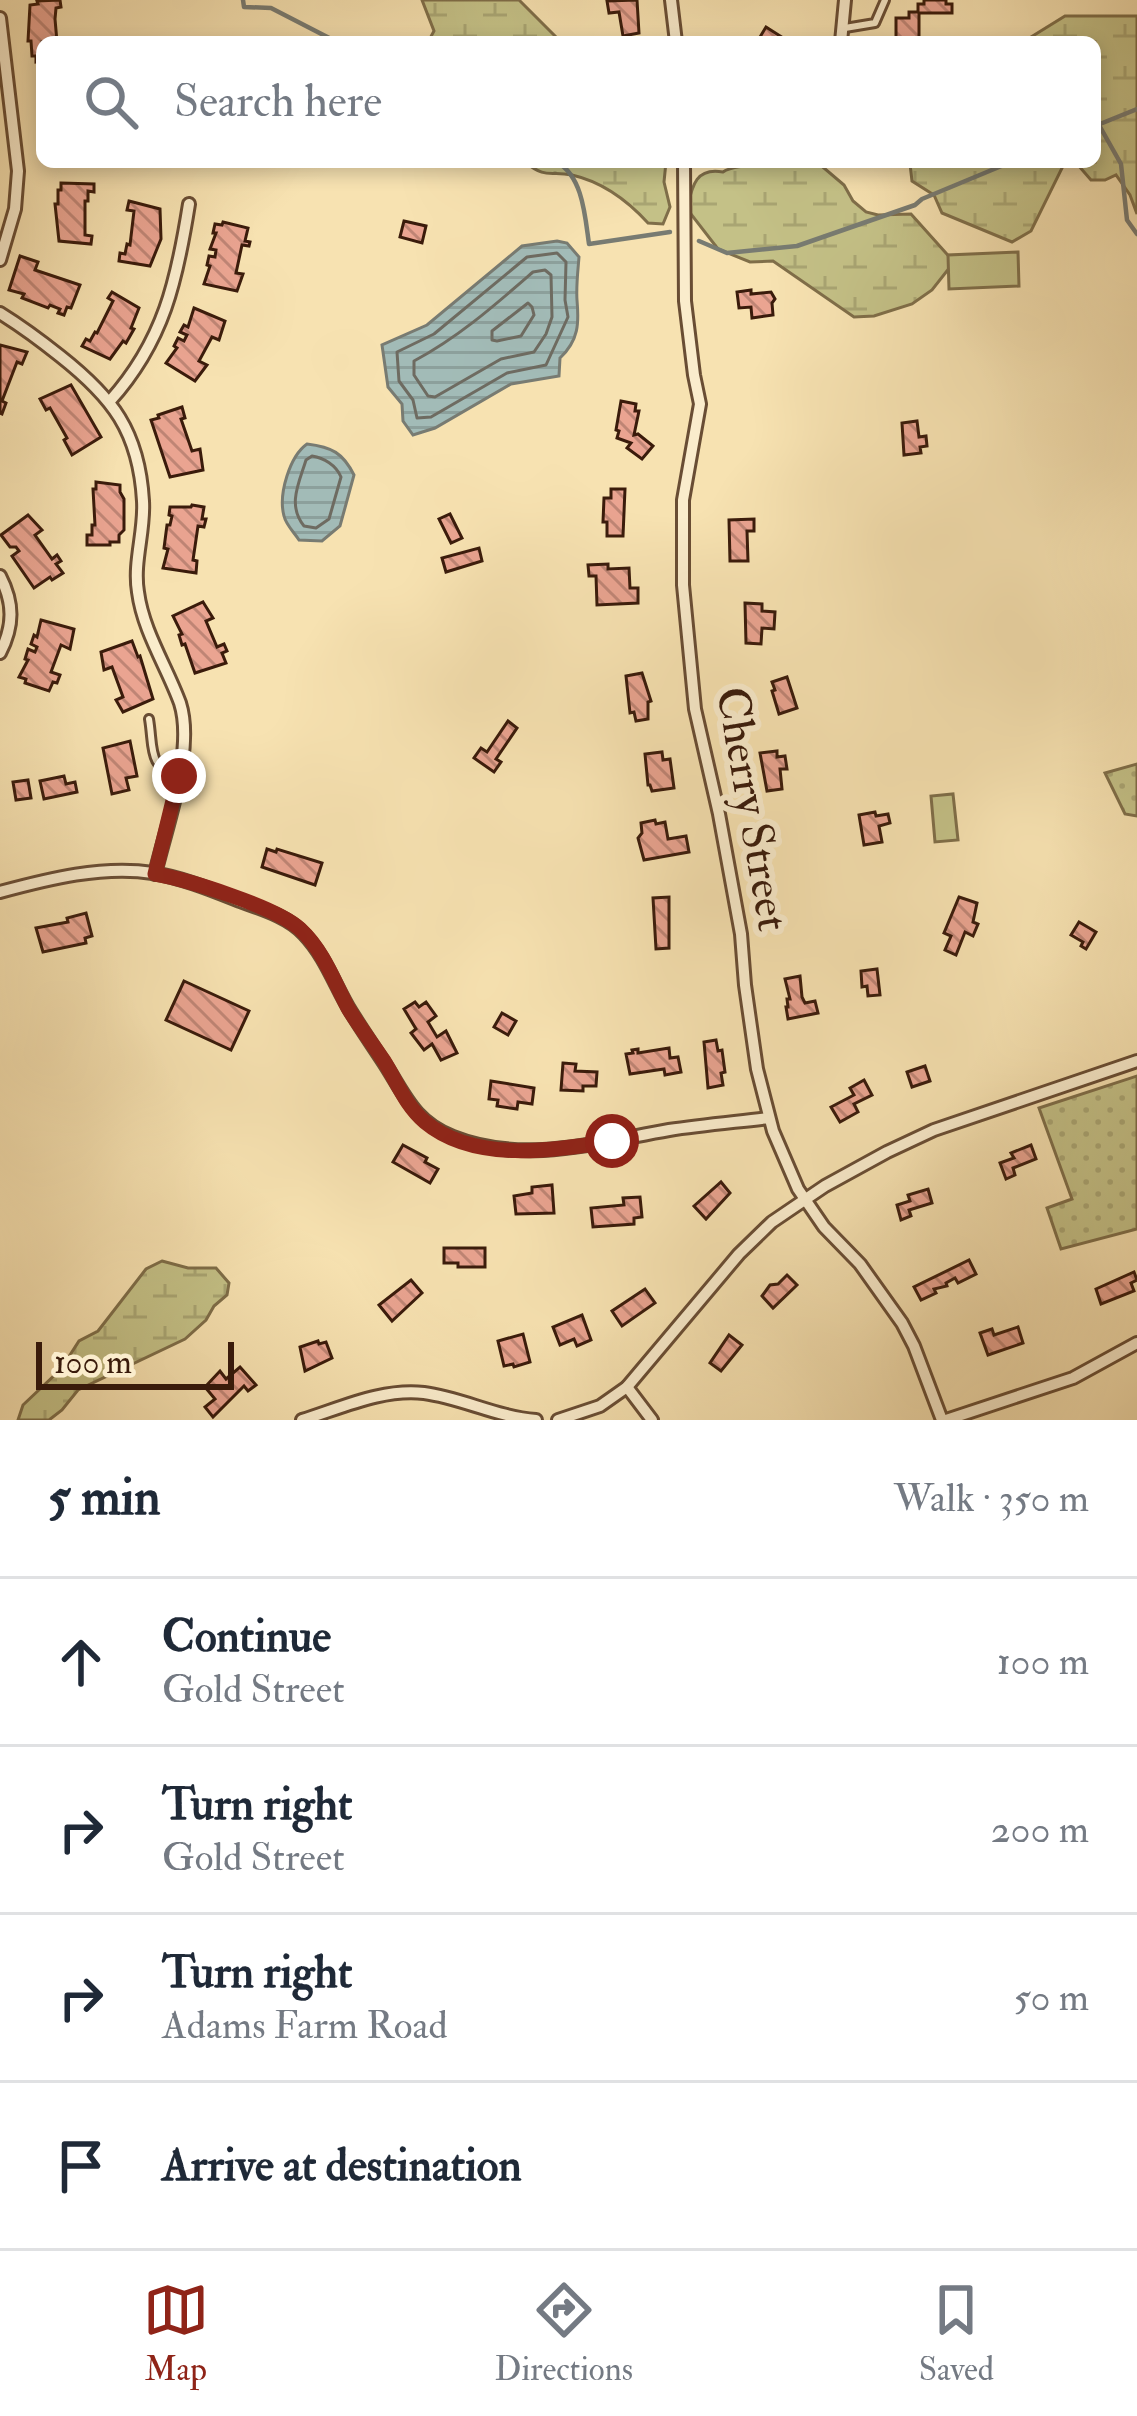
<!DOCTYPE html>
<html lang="en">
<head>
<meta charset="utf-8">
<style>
	body { margin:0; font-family:"IM FELL Double Pica",serif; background:#f2f2f3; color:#1f2937 }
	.scale { position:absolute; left:36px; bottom:30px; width:198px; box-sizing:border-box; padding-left:12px; border:6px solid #3a1b0b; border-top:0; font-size:33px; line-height:42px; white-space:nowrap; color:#3a1b0b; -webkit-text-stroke:9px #faeccc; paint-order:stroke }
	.stop { position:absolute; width:36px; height:36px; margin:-27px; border:9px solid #8f2418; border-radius:50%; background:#fff }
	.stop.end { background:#8f2418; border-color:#fff; box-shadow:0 3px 12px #0008 }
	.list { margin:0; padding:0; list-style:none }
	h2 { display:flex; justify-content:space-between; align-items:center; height:156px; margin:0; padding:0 48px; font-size:51px }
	h2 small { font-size:39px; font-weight:400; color:#747a83 }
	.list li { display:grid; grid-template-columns:78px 1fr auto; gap:36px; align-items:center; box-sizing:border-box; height:168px; padding:0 48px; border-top:3px solid #e0e1e3 }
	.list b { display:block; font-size:45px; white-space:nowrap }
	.list p { margin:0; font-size:39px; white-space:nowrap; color:#747a83 }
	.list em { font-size:39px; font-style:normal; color:#747a83 }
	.icon { flex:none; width:66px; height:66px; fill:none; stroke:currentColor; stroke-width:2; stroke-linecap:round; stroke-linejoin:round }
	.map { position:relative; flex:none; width:1137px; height:1420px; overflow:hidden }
	.search { position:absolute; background:#fff; box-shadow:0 6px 18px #0003; left:36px; right:36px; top:36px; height:132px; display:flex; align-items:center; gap:30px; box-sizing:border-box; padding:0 42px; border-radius:18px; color:#747a83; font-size:45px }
	.sheet { height:828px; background:#fff }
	nav { display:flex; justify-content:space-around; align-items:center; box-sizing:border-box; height:168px; border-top:3px solid #e0e1e3; background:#fff; font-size:33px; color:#747a83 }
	nav a { display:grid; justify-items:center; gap:6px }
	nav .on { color:#8f2418 }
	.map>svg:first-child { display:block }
</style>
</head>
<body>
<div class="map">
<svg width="1137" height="1420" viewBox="0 0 1137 1420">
	<defs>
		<pattern id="wetland-marsh" width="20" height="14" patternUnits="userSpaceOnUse" patternTransform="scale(3)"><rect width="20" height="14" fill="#c4c187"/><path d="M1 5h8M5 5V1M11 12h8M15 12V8" fill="none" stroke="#a9a573"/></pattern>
		<pattern id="park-dots" width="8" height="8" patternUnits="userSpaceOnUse" patternTransform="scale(3)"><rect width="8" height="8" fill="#c4c187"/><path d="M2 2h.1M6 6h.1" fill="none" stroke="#a9a573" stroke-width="1.8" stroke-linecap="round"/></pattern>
		<pattern id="water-rules" width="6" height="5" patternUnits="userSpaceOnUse" patternTransform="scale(3)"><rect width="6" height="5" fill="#a2bbb7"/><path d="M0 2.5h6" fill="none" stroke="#8ca09c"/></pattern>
		<pattern id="building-back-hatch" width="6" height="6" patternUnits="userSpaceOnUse" patternTransform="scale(3)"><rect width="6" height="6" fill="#eaa491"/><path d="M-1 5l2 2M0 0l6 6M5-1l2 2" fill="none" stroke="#bf8575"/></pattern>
	</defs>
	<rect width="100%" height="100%" fill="#f7e2b1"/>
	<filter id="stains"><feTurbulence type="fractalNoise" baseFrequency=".00167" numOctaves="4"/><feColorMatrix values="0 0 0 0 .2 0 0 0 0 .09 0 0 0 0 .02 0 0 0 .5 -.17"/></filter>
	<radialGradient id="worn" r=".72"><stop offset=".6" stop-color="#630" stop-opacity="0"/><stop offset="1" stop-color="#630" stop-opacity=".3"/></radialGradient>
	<g fill="url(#wetland-marsh)" stroke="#7f6e49" stroke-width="3">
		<polygon points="422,0 519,0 561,42 428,42 434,31"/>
		<polygon points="1065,16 1137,16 1137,214 1130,195 1116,175 1105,180 1091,180 1078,165 1069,162 1095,162 1095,42 1023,42"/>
		<path d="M 525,162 L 666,162 L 664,182 L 670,207 L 663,224 L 648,223 C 627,200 603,182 572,175 C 550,170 547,180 525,162 Z"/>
		<path d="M 757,162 L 817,162 L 844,185 L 853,201 L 866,212 L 878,215 L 911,214 L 954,262 L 932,290 L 912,304 L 874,316 L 854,317 L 773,261 L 750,262 L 718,249 L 687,209 C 692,187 695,167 723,172 C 732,165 746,168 757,162 Z"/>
		<polygon points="913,162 1065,162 1031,231 1012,242 942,213 934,195 912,181 910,164"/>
		<polygon points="162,1261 188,1268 216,1268 229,1283 227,1295 214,1306 206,1320 185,1339 78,1390 62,1410 49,1420 18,1420 23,1405 61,1369 79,1341 98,1331 146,1269"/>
	</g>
	<g fill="url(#park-dots)" stroke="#7f6e49" stroke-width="3">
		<polygon points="1137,764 1137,816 1125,814 1105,773"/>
		<polygon points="1137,1076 1137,1229 1061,1249 1047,1208 1072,1199 1039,1108"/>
	</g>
	<g fill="#c4c187" stroke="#7f6e49" stroke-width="3">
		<polygon points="1018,252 1019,286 949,289 948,255"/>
		<polygon points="953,794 958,840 935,842 931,796"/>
	</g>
	<g fill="url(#water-rules)" stroke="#787b72" stroke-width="3">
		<path d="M 557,241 L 567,243 L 579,257 C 578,270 576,286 577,300 C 579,323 579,340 560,358 L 559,376 L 511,384 L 435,428 L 413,435 L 403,421 L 402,404 L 388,387 L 382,345 L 427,325 L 522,246 Z"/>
		<path d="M 307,444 C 332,447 343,453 354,475 L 340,526 L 322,541 L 299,540 C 294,532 286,525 284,516 C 278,494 290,456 307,444 Z"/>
	</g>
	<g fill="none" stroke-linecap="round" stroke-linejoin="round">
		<g stroke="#6e6b61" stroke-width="3">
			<polygon points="557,253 566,262 565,300 568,317 546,365 507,373 431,417 417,418 413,400 399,381 397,352 434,334 527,257"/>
			<path d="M 545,270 L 551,275 L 552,317 L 546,334 L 534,352 L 501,359 L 435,397 L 428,396 L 414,375 L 414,361 C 459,337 495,305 533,272 Z"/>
			<polygon points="528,303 532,307 534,315 521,336 497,341 492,340 492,331"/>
			<path d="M 312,456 C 324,458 336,465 341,477 L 329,519 L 316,528 L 304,526 C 287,505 299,483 306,460 Z"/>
		</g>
		<g stroke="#787b72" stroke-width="4.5">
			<polyline points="243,0 244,7 271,8 337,42"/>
			<polyline points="1099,125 1121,164 1127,220 1137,234"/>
			<polyline points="1095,126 1137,109"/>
			<path d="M 557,162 C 583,177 585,216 589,244 L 670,232"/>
			<polyline points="699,241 727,253 797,246 915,205 922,199 1011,162"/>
		</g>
	</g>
	<g fill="url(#building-back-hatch)" stroke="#3a1b0b" stroke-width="3">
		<polygon points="60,0 61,7 56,8 55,19 57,42 42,42 42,61 36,62 36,56 32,56 31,41 28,41 30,5 38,4 37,1"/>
		<polygon points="637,0 639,33 623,36 619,12 609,13 607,1"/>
		<polygon points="924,0 946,0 946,4 952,4 952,13 919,13 919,42 896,40 896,18 909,18 909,12 918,12 918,4 924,4"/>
		<polygon points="766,27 788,41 788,42 757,42"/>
		<polygon points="61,183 94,184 94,192 88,191 88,201 85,201 85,235 92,236 91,244 59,241 55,204 58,204 58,190 61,190"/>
		<polygon points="129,201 160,209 161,239 150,266 119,261 120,253 125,254 127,244 130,245 134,211 127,210"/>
		<polygon points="404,221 426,226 422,243 400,237"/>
		<polygon points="223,222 248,228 245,241 250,242 249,246 242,245 236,273 243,274 237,291 204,284 210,266 207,265 209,256 215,257 216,250 210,249 216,233 213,233 215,224 222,225"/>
		<polygon points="20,256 38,262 35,270 80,285 71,308 67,307 64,315 58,313 60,309 50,305 48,308 22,298 24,294 9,290"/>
		<polygon points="751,290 751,294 771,292 775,299 772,303 773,315 752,318 751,307 739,308 737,292"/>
		<polygon points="112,292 139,308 131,328 134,329 126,343 123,341 110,359 82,346 86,339 90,341 95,332 97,333 113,301 108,298"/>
		<polygon points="194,308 225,321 219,340 212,337 199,361 207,365 195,381 166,363 177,348 174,346 178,338 184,341 187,335 180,332 184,325 188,327"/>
		<polygon points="0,345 27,352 22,364 17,362 2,401 6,403 2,414 0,413"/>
		<polygon points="71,385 101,437 72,455 64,440 67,438 50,408 46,410 40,399"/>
		<polygon points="621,401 636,404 635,411 639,411 634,435 638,434 653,446 642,459 627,448 631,443 617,438 619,431 616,430"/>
		<polygon points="182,407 185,418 181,419 192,451 200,449 203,470 170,477 151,420 159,418 158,415"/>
		<polygon points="917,421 919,437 926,436 927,446 920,447 921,453 904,455 902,423"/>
		<polygon points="96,482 120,485 120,492 124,499 124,530 119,535 119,542 110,542 110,545 87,545 87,535 92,535 92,525 95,525 93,489 96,489"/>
		<polygon points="611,489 625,489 623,536 607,536 607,522 603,522 604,498 611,498"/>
		<polygon points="192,505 204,507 202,519 206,519 204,527 198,526 193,560 197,561 196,573 163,568 168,549 164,548 167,525 170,525 172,516 169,515 170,507 191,507"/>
		<polygon points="450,514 462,538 451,543 439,519"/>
		<polygon points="28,515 42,530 35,535 52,559 57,555 61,561 56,564 63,573 52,580 50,577 34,588 12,556 19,551 16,547 10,547 1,535"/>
		<polygon points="754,519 754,531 747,531 748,561 730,561 729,520"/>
		<polygon points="479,548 482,561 446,572 442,558"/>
		<polygon points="608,564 608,569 629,568 630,588 638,588 638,603 597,605 596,576 589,576 588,565"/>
		<polygon points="203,602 213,618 206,621 217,647 224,644 227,651 222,653 226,663 195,673 185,644 182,645 179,635 182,634 173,616"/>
		<polygon points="745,603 762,604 762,611 775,612 774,629 762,628 761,644 746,643"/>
		<polygon points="41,620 74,629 70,649 61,645 51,672 60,675 57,683 53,682 49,691 25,683 26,679 19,677 28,660 25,659 28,649 35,652 37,647 31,644 34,635 37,637"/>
		<polygon points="132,641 138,657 140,656 153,699 123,712 116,700 123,697 112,667 104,670 101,652"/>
		<polygon points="642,673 651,701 648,702 648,719 636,721 634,712 630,713 626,676"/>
		<polygon points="787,677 797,708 779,714 772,691 775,690 772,682"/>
		<polygon points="508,721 517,728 496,759 501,762 494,772 474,758 481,748 487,752"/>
		<polygon points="130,741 137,776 126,778 129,790 112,794 103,748"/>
		<polygon points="777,751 777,757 785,756 787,769 780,769 782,789 767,791 760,753"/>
		<polygon points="662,752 663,760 670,759 674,788 652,791 650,785 648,785 645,754"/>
		<polygon points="64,776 66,784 75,782 77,792 44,799 40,781"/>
		<polygon points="28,780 31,798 16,800 13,782"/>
		<polygon points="875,812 876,816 888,814 890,823 879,826 882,842 864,845 859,815"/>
		<polygon points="655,820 656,824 665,822 668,839 686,836 689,852 644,860 638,838 642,833 641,823"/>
		<polygon points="267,849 276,852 277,849 322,863 315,885 262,867"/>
		<polygon points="669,897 669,948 656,949 653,898"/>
		<polygon points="959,897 977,903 973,922 978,924 973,936 965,932 956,955 945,950 951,936 944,933"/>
		<polygon points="86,913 92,936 85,938 86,943 43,952 36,928 68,922 67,918"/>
		<polygon points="1079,922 1096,932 1086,949 1081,946 1083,942 1071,935"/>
		<polygon points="877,969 880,995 868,996 867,986 862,987 861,971"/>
		<polygon points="800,976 802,997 805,1003 815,1001 818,1013 788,1019 786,1007 788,1007 787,999 790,999 785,979"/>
		<polygon points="184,981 249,1011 231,1050 166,1020"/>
		<polygon points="415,1002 419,1007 426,1002 436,1016 428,1022 437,1037 446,1031 457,1053 441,1060 432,1044 424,1050 411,1033 416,1029 404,1009"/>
		<polygon points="502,1013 516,1021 508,1035 494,1027"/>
		<polygon points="716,1040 718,1051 722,1050 725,1072 721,1073 723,1085 708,1088 704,1042"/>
		<polygon points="669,1048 670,1058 678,1057 681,1072 665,1075 664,1069 630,1074 626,1054 633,1053 632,1050 638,1049 638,1053"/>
		<polygon points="563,1063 576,1064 575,1071 597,1072 596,1086 583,1086 583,1091 561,1090"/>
		<polygon points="925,1066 930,1081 912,1087 907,1072"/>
		<polygon points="864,1080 872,1095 854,1104 858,1112 840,1122 831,1107 854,1095 850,1088"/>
		<polygon points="491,1081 534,1088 532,1104 518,1102 517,1109 497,1106 498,1100 489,1099"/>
		<polygon points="403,1145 427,1158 425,1162 438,1169 430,1183 393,1162"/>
		<polygon points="1031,1145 1036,1159 1013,1168 1015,1175 1006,1179 1000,1163 1014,1158 1011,1153"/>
		<polygon points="721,1182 730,1193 706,1219 694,1206"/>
		<polygon points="552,1185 554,1213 516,1214 514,1196 532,1193 532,1187"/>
		<polygon points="928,1189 932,1203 909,1210 911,1216 901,1220 897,1205 910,1201 908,1195"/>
		<polygon points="640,1197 642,1217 634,1218 634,1224 593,1227 591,1208 624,1205 623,1198"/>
		<polygon points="444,1248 485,1248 485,1267 458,1267 458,1263 444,1263"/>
		<polygon points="969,1260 976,1274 958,1283 955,1278 946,1283 947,1286 934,1289 936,1293 921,1300 914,1287"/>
		<polygon points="1134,1272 1137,1280 1131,1283 1134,1291 1101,1304 1096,1289"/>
		<polygon points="787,1275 797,1285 773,1308 762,1296 770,1285 778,1284"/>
		<polygon points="411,1280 422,1293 392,1321 379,1305"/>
		<polygon points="645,1289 655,1303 622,1326 612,1311"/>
		<polygon points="582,1315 591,1340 577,1346 574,1339 560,1345 553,1327"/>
		<polygon points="1018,1327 1023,1343 988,1355 980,1333 992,1329 994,1335"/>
		<polygon points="523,1334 530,1362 514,1367 513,1364 504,1366 498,1341"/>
		<polygon points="729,1335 742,1345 721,1371 710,1363"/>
		<polygon points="318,1341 319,1344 326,1342 332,1358 305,1371 300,1347"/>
		<polygon points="240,1367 256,1385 248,1391 244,1386 213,1417 205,1407 215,1399 205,1387 220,1371 226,1379"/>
	</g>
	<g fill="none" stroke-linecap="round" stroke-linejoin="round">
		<g stroke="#694d34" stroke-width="12">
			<g id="service">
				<polyline points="845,28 875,23 885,0"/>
				<path d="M 149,719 C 154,748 147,767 179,776"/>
			</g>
		</g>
		<g stroke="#694d34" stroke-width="16">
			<g id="minor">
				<polyline points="671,0 676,42"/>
				<polyline points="0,18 18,171 15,209 0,260"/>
				<polyline points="841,42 845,0"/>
				<polyline points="684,162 685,301 694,375 700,404 683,500 683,585 695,709 719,814 741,934 745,985 757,1069 773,1131 798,1189 824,1227 860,1264 902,1323 914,1346 942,1420"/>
				<path d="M 0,313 C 21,326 40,340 60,356 C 112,397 139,431 143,501 C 145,531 133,562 138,592 C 143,631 167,667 180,703 C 195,750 166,826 155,874"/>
				<path d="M 110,401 C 164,341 177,280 189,204"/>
				<path d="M 0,576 C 14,603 14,626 0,653"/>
				<path d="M 0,892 C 48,879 103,865 153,873 C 183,878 212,890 240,901 C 262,909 289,917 304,934 C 326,957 335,986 351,1012 C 361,1028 371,1043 381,1058 C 404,1092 412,1121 453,1137 C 523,1165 599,1142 669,1130 C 702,1125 736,1122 769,1118"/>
				<polyline points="627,1387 652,1420"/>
				<path d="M 302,1420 C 341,1408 383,1388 424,1393 C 462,1398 497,1417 536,1420"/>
				<polyline points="558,1420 600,1406 627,1387 739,1254 772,1222 825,1186 887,1152 934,1130 1137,1061"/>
				<polyline points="946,1420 1073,1378 1137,1343"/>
			</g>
		</g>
		<use href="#service" stroke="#faeccc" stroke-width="6"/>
		<use href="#minor" stroke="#faeccc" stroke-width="10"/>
	</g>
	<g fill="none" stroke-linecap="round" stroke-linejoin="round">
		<path stroke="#8f2418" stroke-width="15" d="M 179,776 L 155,874 C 189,880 276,907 300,929 C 323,950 334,981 348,1008 C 359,1026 372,1043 384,1061 C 397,1082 405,1105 425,1122 C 474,1163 554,1151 612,1141"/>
	</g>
	<g text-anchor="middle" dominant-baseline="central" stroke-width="12" stroke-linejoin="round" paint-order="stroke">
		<g font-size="45" fill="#3a1b0b" stroke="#faeccc">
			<text transform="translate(752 809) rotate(80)">Cherry Street</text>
		</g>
	</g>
	<rect width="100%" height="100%" filter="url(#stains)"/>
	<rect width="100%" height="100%" fill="url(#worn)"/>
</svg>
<div class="scale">100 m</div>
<div class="stop" style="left:612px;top:1141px"></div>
<div class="stop end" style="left:179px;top:776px"></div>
<div class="search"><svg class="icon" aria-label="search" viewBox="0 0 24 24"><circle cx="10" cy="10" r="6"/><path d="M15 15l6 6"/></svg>Search here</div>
</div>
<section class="sheet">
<h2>5 min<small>Walk · 350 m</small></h2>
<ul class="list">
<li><svg class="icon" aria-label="ahead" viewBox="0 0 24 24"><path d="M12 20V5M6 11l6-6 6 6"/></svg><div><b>Continue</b><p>Gold Street</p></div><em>100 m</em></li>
<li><svg class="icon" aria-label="right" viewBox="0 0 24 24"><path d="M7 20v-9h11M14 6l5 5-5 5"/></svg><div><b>Turn right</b><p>Gold Street</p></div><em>200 m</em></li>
<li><svg class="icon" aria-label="right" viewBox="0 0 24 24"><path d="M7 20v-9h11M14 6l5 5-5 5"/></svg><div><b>Turn right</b><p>Adams Farm Road</p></div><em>50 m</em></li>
<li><svg class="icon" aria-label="arrive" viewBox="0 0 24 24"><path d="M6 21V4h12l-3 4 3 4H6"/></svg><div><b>Arrive at destination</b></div></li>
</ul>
</section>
<nav>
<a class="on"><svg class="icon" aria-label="map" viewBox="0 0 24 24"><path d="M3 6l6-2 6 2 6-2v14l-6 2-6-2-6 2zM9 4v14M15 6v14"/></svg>Map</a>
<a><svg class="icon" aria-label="directions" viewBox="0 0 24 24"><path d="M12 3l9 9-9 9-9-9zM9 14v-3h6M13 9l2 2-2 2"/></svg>Directions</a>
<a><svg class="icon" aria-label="saved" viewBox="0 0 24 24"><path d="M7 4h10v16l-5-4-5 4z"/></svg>Saved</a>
</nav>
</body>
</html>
